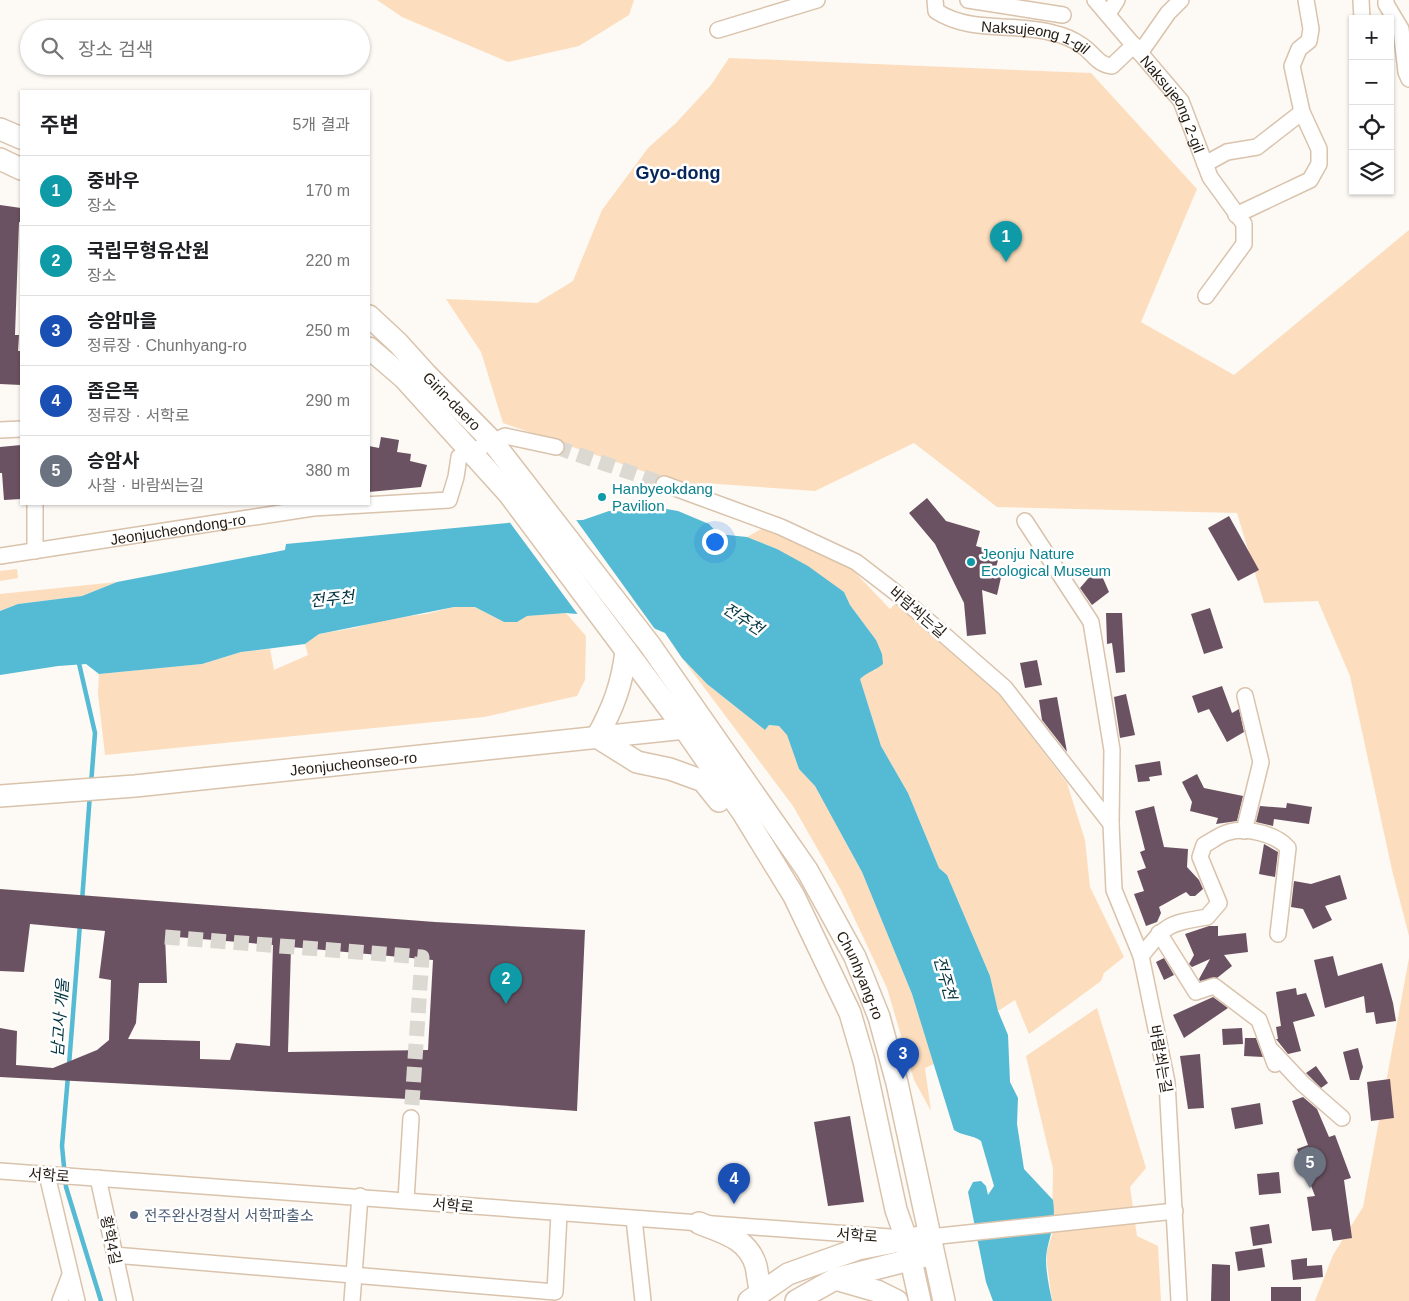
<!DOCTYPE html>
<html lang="ko">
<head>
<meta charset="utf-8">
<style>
	body { margin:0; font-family:Helvetica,"Noto Sans KR",sans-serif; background:#f6f6f6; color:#202124 }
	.controls { position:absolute; right:15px; top:15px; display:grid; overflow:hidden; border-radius:0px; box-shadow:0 1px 4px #0004 }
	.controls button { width:45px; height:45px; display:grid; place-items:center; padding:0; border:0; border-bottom:1px solid #e0e0e0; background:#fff; color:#202124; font:25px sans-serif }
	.you { position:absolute; left:714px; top:541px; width:18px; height:18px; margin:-12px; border:4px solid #fff; border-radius:50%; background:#1a73e8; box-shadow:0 0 0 8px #1a73e833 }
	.badge { display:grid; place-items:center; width:32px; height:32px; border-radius:50%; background:#2f74e1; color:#fff; font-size:16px; font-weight:700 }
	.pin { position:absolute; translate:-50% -41px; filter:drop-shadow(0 1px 2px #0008) }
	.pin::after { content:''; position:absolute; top:26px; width:18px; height:15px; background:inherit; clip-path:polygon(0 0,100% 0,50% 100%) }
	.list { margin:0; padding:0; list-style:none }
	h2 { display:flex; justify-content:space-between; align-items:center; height:65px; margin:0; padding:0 20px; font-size:21px }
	h2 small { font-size:16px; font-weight:400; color:#757577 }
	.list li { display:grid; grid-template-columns:32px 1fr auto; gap:15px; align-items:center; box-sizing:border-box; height:70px; padding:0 20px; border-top:1px solid #e0e0e0 }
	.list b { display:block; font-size:19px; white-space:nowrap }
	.list p { margin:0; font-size:16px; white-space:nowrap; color:#757577 }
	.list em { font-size:16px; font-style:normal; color:#757577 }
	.icon { flex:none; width:28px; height:28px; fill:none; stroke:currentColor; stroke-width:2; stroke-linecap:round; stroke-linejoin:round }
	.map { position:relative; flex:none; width:1409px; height:1301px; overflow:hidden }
	.search { position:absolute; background:#fff; box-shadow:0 1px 4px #0004; left:20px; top:20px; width:350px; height:55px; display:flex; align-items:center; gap:12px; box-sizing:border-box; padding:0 18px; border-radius:28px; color:#757577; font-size:19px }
	.panel { position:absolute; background:#fff; box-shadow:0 1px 4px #0004; left:20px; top:90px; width:350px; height:415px; border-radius:0px }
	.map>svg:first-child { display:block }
</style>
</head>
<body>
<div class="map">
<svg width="1409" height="1301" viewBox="0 0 1409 1301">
	<rect width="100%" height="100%" fill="#fdf9f4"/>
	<g fill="#fcdebe">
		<polygon points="377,0 634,0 629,15 579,46 508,62 402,17"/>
		<polygon points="729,58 1091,73 1197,189 1141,322 1234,375 1409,230 1409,936 1392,870 1350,676 1318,601 1264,603 1237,513 997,507 914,443 815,491 704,483 683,485 503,423 481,352 446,299 537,303 573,281 602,210 648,148 676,123 711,85"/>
		<polygon points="765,527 848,565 890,609 897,602 991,684 1067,783 1085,840 1090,887 1124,957 1104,973 1101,981 1029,1034 1015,1000 998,1011 990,976 947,875 939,868 908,793 881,746 860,679 866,673 876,670 876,640 850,605 844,592 777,549 747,537"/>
		<polygon points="17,569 18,578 0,581 0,571"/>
		<polygon points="117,582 82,596 18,604 0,611 0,594"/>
		<polygon points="454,607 475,607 504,622 517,622 526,616 566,613 586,636 585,680 577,696 484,717 105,755 98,694 99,674 202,664 241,652 270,649 274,670 308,655 305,644 319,634 354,628 387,619 426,614"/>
		<polygon points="682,658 707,684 765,730 769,725 779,726 787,735 799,769 815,786 862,872 912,994 934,1064 925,1068 931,1111 914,1080 887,988 841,890 793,806"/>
		<polygon points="1409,958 1409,1301 1315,1301 1333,1255 1363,1207"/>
		<polygon points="1097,1008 1146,1168 1130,1187 1137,1236 1158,1246 1161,1301 1052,1301 1047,1264 1047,1251 1052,1235 1053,1169 1026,1056"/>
	</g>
	<path fill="#55bad3" d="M 644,505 L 678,511 L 709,524 L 718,534 L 747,537 L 777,549 L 808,566 L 844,592 L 850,605 L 876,640 L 882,654 L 883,664 C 875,671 867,672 860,679 L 881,746 L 908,793 L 939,868 L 947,875 L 990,976 L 998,1011 L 1008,1035 L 1010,1082 L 1018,1098 L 1017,1124 L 1024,1169 L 1053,1200 C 1056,1220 1051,1232 1047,1250 C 1044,1265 1049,1286 1052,1301 L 993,1301 L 986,1282 L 968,1192 L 973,1182 L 981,1181 L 986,1186 L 988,1195 L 994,1186 L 981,1141 C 973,1135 963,1136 954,1130 L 912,994 L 862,872 L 815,786 L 799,769 L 787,735 L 779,726 L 769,725 L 765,730 L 707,684 L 682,658 L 665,633 L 632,619 L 566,613 L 527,616 L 517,622 L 504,622 L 475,607 L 454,607 L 319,634 L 305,644 L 241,652 L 202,664 L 99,674 L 86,664 L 58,666 L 0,675 L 0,611 L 18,604 L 82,596 L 117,582 L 285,550 L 286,544 L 517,522 L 583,520 L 609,511 L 637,512 Z"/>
	<polygon fill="#fdf9f4" points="574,517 657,632 632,622 579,616 508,520"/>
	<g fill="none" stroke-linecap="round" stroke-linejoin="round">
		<g stroke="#55bad3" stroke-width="4.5">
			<polyline points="78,659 95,733 91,784"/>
			<polyline points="82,901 90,794"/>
			<polyline points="69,1065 80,924"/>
			<polyline points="68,1076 62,1146 66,1187 101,1301"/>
		</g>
	</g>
	<g fill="#6b5262" fill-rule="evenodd">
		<polygon points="0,205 21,208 21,222 19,222 15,335 19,335 18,351 21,351 21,385 0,384"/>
		<polygon points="381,437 399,440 397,452 411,454 410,461 427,465 421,487 369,492 369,446 379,448"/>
		<polygon points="21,445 21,499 4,500 2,473 0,473 0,447"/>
		<polygon points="927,498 946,521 980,531 976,546 1000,553 995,571 1002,573 997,595 982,590 986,634 967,636 964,603 935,544 909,513"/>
		<polygon points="1229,516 1259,570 1238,581 1208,528"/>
		<polygon points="1098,567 1109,592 1092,605 1080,588"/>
		<polygon points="1210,608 1223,648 1204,654 1191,614"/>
		<polygon points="1106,613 1122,613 1125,672 1116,673 1112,643 1107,644"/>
		<polygon points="1037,660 1042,685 1025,688 1020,663"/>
		<polygon points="1222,686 1232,713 1239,709 1244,732 1227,742 1209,709 1198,713 1192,696"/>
		<polygon points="1126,694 1135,735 1120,738 1114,697"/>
		<polygon points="1057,697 1067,752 1042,720 1039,700"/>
		<polygon points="1160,761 1162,775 1149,777 1150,781 1138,782 1135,765"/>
		<polygon points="1197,774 1204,788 1243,796 1237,821 1216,824 1218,818 1190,811 1192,802 1182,782"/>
		<polygon points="1287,803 1312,807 1309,824 1274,819 1273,826 1256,822 1260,806 1286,808"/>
		<polygon points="1154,806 1164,847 1188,849 1187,867 1199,880 1203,889 1195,896 1190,896 1186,892 1159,907 1161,913 1157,922 1146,926 1134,894 1144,891 1137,871 1146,868 1140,852 1145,850 1135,811"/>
		<polygon points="1264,844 1278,852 1275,877 1259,874"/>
		<polygon points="1340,875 1347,899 1325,906 1332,920 1313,929 1303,909 1291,907 1294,881 1311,884"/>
		<path d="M 0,889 L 435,922 L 585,930 L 577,1111 L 426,1100 L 0,1077 L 0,1028 L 17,1031 L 16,1065 L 53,1068 L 97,1050 L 109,1040 L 111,980 L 99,978 L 105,931 L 30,924 L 24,972 L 0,971 ZM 165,936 L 273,945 L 270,1046 L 236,1043 L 230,1060 L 200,1059 L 200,1041 L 128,1039 L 136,1023 L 139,983 L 167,983 ZM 291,947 L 433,960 L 428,1050 L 288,1052 Z"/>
		<polygon points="1209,926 1218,926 1218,936 1246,933 1248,952 1224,955 1232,966 1217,978 1200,981 1199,979 1210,959 1192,967 1189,964 1194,955 1185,934"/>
		<polygon points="1333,956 1338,976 1382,963 1393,1003 1396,1021 1376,1024 1374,1012 1366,1013 1364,996 1325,1008 1314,960"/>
		<polygon points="1164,958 1174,975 1164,980 1156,962"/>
		<polygon points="1296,988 1297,995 1306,993 1315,1016 1293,1022 1301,1051 1288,1054 1276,1039 1278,1039 1276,1027 1281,1026 1276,992"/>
		<polygon points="1213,997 1228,1008 1184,1038 1173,1015"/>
		<polygon points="1242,1028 1243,1044 1223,1045 1222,1029"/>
		<polygon points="1245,1038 1256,1038 1263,1057 1244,1056"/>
		<polygon points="1358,1048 1363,1067 1359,1080 1350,1080 1343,1052"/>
		<polygon points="1200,1054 1204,1108 1188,1109 1180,1056"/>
		<polygon points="1316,1066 1328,1083 1321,1088 1306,1073"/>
		<polygon points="1390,1079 1394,1118 1371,1121 1367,1082"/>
		<polygon points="1303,1097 1317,1109 1329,1137 1335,1135 1351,1178 1344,1180 1352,1238 1333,1241 1331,1229 1312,1231 1307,1197 1315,1196 1297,1149 1308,1145 1292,1101"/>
		<polygon points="1260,1103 1263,1124 1235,1129 1231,1108"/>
		<polygon points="850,1116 864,1202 828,1206 814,1122"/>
		<polygon points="1279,1172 1281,1193 1259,1195 1257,1174"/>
		<polygon points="1269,1224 1272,1243 1253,1246 1250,1227"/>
		<polygon points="1262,1248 1265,1267 1238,1271 1235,1252"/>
		<polygon points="1307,1258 1307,1266 1322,1265 1323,1277 1293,1280 1291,1260"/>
		<polygon points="1212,1264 1230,1265 1230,1301 1211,1301"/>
		<rect x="1271" y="1287" width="30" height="14"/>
	</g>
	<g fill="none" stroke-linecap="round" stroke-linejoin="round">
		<g stroke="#dcd8d2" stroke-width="15" stroke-dasharray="15 8" stroke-linecap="butt">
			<polyline points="556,447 664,484"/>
			<polyline points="165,937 422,957 411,1118"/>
		</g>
		<g stroke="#d9c3ac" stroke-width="18">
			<g id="street">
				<path id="s1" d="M 935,0 L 936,11 C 971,34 1015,22 1053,33 C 1062,35 1074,40 1081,45 C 1093,52 1097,65 1112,66 L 1134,45"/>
				<polyline points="968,0 1063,15"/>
				<path id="s2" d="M 1095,0 L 1181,101 L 1210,177 L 1244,224 L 1244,244 L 1206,296"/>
				<polyline points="1361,0 1362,19"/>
				<polyline points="1386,0 1386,4 1401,29 1406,72 1409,79"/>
				<polyline points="1108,14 1117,0"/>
				<polyline points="718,30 817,0"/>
				<polyline points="1140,53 1168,13 1181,0"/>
				<polyline points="1205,164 1227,152 1257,147 1302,112"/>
				<polyline points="1236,215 1310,180 1319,164 1319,149 1302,112 1292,66 1299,49 1309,41 1311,29 1306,0"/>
				<polyline points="0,430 21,429"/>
				<polyline points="664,484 781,527 856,562 895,592 1005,688 1111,824"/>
				<polyline points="1025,521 1091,622 1112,750 1111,824 1114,890 1141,956 1167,1082 1179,1301"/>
				<polyline points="35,551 35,504"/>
				<path id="s3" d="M 0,556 L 313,508 L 449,500 L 456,477 L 459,457 L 505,436 L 556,447"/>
				<polyline points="1244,831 1261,762 1245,696"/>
				<polyline points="1159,933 1196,992 1214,986 1259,1020 1275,1064"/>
				<path d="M 1141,956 C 1167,924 1166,924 1207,917 L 1219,903 L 1200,857 L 1204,845 C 1212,841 1220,834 1229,832 C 1247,827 1276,834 1288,848 L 1278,934"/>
				<polyline points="1272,1051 1303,1084 1342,1118"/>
				<polyline points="0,1171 890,1237"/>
				<polyline points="47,1175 77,1301"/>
				<polyline points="98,1178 125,1301"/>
				<polyline points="406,1200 411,1118"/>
				<polyline points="634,1219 643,1301"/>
				<polyline points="930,1237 1175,1211"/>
				<polyline points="114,1255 555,1292 559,1214"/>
				<polyline points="60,1301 70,1275"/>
				<polyline points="352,1301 360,1196"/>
			</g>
		</g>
		<g stroke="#d9c3ac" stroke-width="24">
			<g id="secondary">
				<polyline points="0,129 21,138"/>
				<polyline points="0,159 21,169"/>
				<path id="s4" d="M 369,316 L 398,343 L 426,374 L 492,441 L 650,645 L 807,870 L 855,957 L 879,1017 L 897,1083 L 944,1301"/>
				<polyline points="369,348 404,378 509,494 684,728 743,813 794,896 850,1013 864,1061 896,1210 906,1238 920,1301"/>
				<polyline points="597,737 637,762 670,769 703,781 719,801"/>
				<path d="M 597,737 C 613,708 622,685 626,651"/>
				<path id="s5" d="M 0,796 L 135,786 L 695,727"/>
				<path d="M 699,1223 C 723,1233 748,1238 756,1266 C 758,1275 758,1283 761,1292"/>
				<polyline points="835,1279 877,1291 897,1301"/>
				<polyline points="749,1301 788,1274 858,1249 920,1237"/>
				<polyline points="796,1301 835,1279 925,1256"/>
			</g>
		</g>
		<use href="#street" stroke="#fff" stroke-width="15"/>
		<use href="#secondary" stroke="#fff" stroke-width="21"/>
	</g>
	<g fill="#0f9aa8" stroke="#fff" stroke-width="2">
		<circle cx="602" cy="497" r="5"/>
		<circle cx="971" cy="562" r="5"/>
	</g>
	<circle fill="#5c6f8a" stroke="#fff" stroke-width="2" cx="134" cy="1215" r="5"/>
	<g text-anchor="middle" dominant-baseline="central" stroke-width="5" stroke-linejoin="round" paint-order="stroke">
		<g font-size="15" fill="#241c13" stroke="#fff">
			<text stroke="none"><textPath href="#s1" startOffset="115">Naksujeong 1-gil</textPath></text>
			<text stroke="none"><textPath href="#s2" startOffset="131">Naksujeong 2-gil</textPath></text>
			<text stroke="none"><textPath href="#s4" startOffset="119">Girin-daero</textPath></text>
			<text stroke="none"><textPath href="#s3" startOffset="180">Jeonjucheondong-ro</textPath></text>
			<text transform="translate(918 612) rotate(41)">바람쐬는길</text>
			<text stroke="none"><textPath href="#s5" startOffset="355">Jeonjucheonseo-ro</textPath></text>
			<text stroke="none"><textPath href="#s4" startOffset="826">Chunhyang-ro</textPath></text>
			<text transform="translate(1161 1059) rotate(80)">바람쐬는길</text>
			<text transform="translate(49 1175) rotate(4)">서학로</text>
			<text transform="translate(453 1205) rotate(5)">서학로</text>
			<text transform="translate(857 1235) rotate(4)">서학로</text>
			<text transform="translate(111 1240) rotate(78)">황학4길</text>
		</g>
		<g font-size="15" fill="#0d838f" stroke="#fff" text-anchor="start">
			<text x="612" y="488">Hanbyeokdang<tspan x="612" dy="17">Pavilion</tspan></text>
			<text x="981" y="553">Jeonju Nature<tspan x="981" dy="17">Ecological Museum</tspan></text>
		</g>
		<g font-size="15" fill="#4e5e75" stroke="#fff" text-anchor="start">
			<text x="144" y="1215">전주완산경찰서 서학파출소</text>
		</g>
		<g font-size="16" font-style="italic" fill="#01333e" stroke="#fff">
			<text transform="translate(332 599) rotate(-6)">전주천</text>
			<text transform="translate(743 619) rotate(33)">전주천</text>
			<text transform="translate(945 978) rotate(74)">전주천</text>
			<text transform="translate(60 1018) rotate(-86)">남고사 개울</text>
		</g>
		<g font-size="18" font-weight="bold" fill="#05265a" stroke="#fff">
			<text x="678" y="173">Gyo-dong</text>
		</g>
	</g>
</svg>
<div class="controls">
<button>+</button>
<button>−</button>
<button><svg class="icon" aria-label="locate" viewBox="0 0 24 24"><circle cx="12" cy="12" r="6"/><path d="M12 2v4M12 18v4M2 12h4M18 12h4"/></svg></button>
<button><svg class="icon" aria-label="layers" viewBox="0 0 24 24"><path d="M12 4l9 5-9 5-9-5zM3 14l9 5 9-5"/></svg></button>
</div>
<div class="you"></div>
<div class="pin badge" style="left:1006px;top:262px;background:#0f9aa8">1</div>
<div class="pin badge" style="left:506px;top:1004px;background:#0f9aa8">2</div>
<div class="pin badge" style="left:903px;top:1079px;background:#1a4fb4">3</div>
<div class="pin badge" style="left:734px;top:1204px;background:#1a4fb4">4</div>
<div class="pin badge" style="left:1310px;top:1188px;background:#6b7280">5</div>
<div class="search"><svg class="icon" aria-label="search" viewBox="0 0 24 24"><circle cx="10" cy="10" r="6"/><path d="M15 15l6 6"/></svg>장소 검색</div>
<section class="panel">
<h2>주변<small>5개 결과</small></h2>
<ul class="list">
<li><span class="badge" style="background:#0f9aa8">1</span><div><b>중바우</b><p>장소</p></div><em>170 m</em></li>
<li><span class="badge" style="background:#0f9aa8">2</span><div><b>국립무형유산원</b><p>장소</p></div><em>220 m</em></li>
<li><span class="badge" style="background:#1a4fb4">3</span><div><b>승암마을</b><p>정류장 · Chunhyang-ro</p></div><em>250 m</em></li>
<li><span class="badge" style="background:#1a4fb4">4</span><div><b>좁은목</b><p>정류장 · 서학로</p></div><em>290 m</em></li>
<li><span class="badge" style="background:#6b7280">5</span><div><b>승암사</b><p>사찰 · 바람쐬는길</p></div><em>380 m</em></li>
</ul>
</section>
</div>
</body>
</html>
